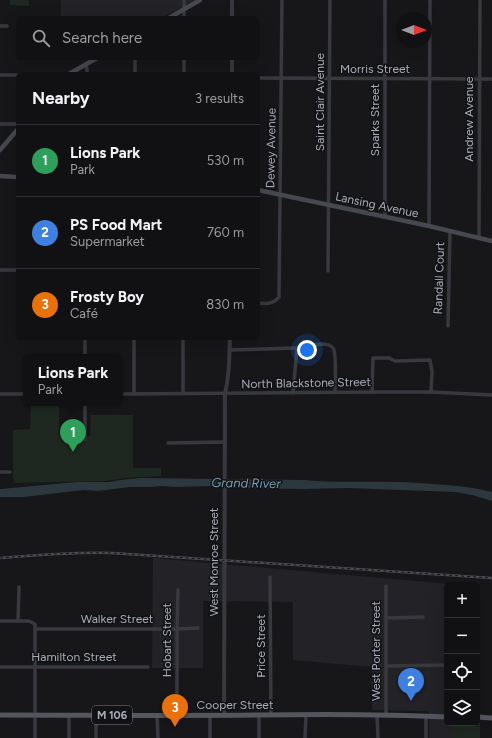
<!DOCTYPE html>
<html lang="en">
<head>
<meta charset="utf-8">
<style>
	body { margin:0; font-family:Figtree,sans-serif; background:#1e1f21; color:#f1f3f6 }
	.controls { position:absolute; right:12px; bottom:12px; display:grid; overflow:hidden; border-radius:6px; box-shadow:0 4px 16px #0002 }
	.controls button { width:36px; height:36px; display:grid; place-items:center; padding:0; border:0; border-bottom:1px solid #303133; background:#111113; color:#f1f3f6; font:20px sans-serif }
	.compass { position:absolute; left:396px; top:12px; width:36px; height:36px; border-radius:50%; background:#111113; box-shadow:0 4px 16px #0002; rotate:90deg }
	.you { position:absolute; left:307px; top:350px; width:14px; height:14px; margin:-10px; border:3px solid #fff; border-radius:50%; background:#1a73e8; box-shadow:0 0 0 6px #1a73e833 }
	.badge { display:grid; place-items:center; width:26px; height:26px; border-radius:50%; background:#2563eb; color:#fff; font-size:13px; font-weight:700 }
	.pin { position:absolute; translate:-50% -33px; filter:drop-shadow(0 1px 2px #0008) }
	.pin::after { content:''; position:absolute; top:21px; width:14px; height:12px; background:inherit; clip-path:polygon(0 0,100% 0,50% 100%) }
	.popup { position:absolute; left:23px; top:354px; width:100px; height:52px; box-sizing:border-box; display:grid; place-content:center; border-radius:6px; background:#111113; filter:drop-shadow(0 1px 3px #0005); font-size:13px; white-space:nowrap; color:#9c9da0 }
	.popup b { font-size:15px; color:#f1f3f6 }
	.popup::after { content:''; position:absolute; left:50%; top:100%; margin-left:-8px; border:8px solid transparent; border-top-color:#111113 }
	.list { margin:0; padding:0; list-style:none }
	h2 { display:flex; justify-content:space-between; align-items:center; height:52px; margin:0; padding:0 16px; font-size:17px }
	h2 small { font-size:13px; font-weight:400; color:#9c9da0 }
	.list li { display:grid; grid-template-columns:26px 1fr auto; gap:12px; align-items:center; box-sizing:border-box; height:72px; padding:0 16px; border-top:1px solid #303133 }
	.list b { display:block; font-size:15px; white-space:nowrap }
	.list p { margin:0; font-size:13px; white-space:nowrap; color:#9c9da0 }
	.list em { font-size:13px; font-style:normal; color:#9c9da0 }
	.icon { flex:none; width:22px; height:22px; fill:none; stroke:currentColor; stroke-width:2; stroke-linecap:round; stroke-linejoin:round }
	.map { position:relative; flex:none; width:492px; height:738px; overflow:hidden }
	.search { position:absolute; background:#111113; box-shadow:0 4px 16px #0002; left:16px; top:16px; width:244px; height:44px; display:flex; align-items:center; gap:10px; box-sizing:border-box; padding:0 14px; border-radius:6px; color:#9c9da0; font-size:15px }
	.panel { position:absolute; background:#111113; box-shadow:0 4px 16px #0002; left:16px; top:72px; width:244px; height:268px; border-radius:6px }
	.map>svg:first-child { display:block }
</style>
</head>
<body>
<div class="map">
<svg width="492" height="738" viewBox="0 0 492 738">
	<rect width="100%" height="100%" fill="#171719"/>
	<g fill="#232327">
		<polygon points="61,0 195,0 162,18 61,18"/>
		<polygon points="153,558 449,584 449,585 447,585 447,723 451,723 451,738 429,738 429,711 372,710 371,667 293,660 293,602 203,601 203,668 152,668"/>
	</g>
	<g fill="#1f2820">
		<polygon points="10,0 29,0 29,6 10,5"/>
		<polygon points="31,403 59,403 59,437 90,436 91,415 133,415 133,468 161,468 161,476 126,478 105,481 14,483 13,476 13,430 30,429"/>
		<rect x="451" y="723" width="29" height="15"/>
	</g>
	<path fill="#2c373e" d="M 141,478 L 304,480 C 335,483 366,481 397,482 C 408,482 420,483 431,484 C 452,485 472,487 492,492 L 492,501 L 472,495 L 455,492 L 348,488 L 304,489 L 234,488 L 213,486 L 176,487 L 161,486 L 150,487 L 130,487 L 98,491 L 84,490 L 67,492 L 24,497 L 0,497 L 0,489 L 77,482 L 109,482 L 121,480 Z"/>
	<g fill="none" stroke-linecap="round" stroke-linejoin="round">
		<g stroke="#38393f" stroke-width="3.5">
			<polyline points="184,18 184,0"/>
			<polyline points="0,26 7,26"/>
			<polyline points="85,64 87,69 87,74"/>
			<polyline points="135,74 135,58"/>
			<polyline points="184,74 184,58"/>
			<polyline points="0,75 18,75"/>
			<polyline points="258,78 492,79"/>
			<polyline points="0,124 18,124"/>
			<polyline points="385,216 385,0"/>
			<polyline points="429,226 430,0"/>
			<polyline points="479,238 480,0"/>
			<polyline points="0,270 18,270"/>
			<polyline points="328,271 330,0"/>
			<path d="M 258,303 C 267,304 273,304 279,297 L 282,0"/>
			<polyline points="448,326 450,231"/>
			<path d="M 230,350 L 297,348 L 321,344 C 325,344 330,344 333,348 C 337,354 335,383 335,392"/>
			<polyline points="85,357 85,338"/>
			<polyline points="372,392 373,358 389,358 395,361 430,360 432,372 431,392"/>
			<polyline points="183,393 183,338"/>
			<polyline points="293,393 297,348"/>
			<polyline points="0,394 26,394"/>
			<polyline points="120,394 372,392 431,392 492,395"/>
			<polyline points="134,394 134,338"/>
			<polyline points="85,440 85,403"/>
			<polyline points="168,443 225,442"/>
			<polyline points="0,472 10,472"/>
			<polyline points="270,577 271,715"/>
			<polyline points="386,618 423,617"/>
			<polyline points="0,621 29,621 35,624 35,738"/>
			<polyline points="18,621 19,587"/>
			<polyline points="35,629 177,629 198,628"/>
			<polyline points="386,666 446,665"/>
			<polyline points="0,667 148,667"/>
			<polyline points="68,715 69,719 69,738"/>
			<polyline points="96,715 96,738"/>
			<polyline points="157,715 158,738"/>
			<polyline points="177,715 177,629 178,590"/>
			<polyline points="210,715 210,738"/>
			<polyline points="259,715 259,738"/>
			<polyline points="377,715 378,738"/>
			<polyline points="386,715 386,586"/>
			<polyline points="426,716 426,738"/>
			<polyline points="305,738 306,714"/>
		</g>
		<g stroke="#38393f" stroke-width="4">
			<polyline points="232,18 232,0"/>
			<polyline points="232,58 232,74"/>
			<path d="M 224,715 L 225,393 C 230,375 229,357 230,338"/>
		</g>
		<g stroke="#46484f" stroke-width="4.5">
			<polyline points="169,18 200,0"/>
			<polyline points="69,74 97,58"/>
			<polyline points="0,150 18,129"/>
			<polyline points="0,176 18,177"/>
			<polyline points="258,190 429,226 492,241"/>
		</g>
		<g stroke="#54565e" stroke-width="5">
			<path d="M 0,715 C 87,715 173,716 260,715 C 322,714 385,714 447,717"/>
			<polyline points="477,717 492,718"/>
		</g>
		<g stroke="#4b4d54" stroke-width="2.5">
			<path id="rail" d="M 0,558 C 37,555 74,552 112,553 L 492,578"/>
		</g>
		<use href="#rail" stroke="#121214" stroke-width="1" stroke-dasharray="3" stroke-linecap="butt"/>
	</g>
	<g text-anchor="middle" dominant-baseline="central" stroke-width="3" stroke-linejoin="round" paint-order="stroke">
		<rect fill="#121214" stroke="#7b7f88" stroke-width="1" x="92" y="706" width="40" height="18" rx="3"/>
		<g font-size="11" font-weight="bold" fill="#a8aeba">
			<text x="112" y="715">M 106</text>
		</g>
		<g font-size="12" fill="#a8aeba" stroke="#121214">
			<text x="375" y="69">Morris Street</text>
			<text transform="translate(320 102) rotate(-90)">Saint Clair Avenue</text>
			<text transform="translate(469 119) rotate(-90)">Andrew Avenue</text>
			<text transform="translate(375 120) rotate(-90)">Sparks Street</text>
			<text transform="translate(271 148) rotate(-89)">Dewey Avenue</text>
			<text transform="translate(377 205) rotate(12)">Lansing Avenue</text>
			<text transform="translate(439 278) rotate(-88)">Randall Court</text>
			<text transform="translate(306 383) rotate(-1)">North Blackstone Street</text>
			<text transform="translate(214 562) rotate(-90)">West Monroe Street</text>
			<text x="117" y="619">Walker Street</text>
			<text transform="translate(167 640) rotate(-90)">Hobart Street</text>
			<text transform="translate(261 646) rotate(-90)">Price Street</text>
			<text transform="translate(376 651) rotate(-90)">West Porter Street</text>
			<text x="74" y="657">Hamilton Street</text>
			<text x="235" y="705">Cooper Street</text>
		</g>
		<g font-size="13" font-style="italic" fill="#7d9eb7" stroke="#121214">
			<text transform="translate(246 483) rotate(1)">Grand River</text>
		</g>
	</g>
</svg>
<div class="controls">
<button>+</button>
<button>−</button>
<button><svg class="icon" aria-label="locate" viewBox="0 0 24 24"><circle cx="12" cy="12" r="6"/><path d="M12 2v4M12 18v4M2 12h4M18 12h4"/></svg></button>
<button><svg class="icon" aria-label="layers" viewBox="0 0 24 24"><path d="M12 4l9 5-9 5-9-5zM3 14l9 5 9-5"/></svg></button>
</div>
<svg class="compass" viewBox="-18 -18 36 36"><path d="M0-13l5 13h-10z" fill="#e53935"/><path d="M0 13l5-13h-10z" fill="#9c9da0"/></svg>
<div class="you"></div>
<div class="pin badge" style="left:73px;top:452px;background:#2e9e5b">1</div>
<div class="popup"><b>Lions Park</b>Park</div>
<div class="pin badge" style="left:411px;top:701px;background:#3f7fe0">2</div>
<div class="pin badge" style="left:175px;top:727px;background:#e8710a">3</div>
<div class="search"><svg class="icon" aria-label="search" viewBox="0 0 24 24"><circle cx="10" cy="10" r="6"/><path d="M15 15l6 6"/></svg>Search here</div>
<section class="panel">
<h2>Nearby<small>3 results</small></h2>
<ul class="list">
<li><span class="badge" style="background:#2e9e5b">1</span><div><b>Lions Park</b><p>Park</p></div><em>530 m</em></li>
<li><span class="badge" style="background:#3f7fe0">2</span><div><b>PS Food Mart</b><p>Supermarket</p></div><em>760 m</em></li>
<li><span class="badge" style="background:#e8710a">3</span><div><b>Frosty Boy</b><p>Café</p></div><em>830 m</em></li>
</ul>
</section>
</div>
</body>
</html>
